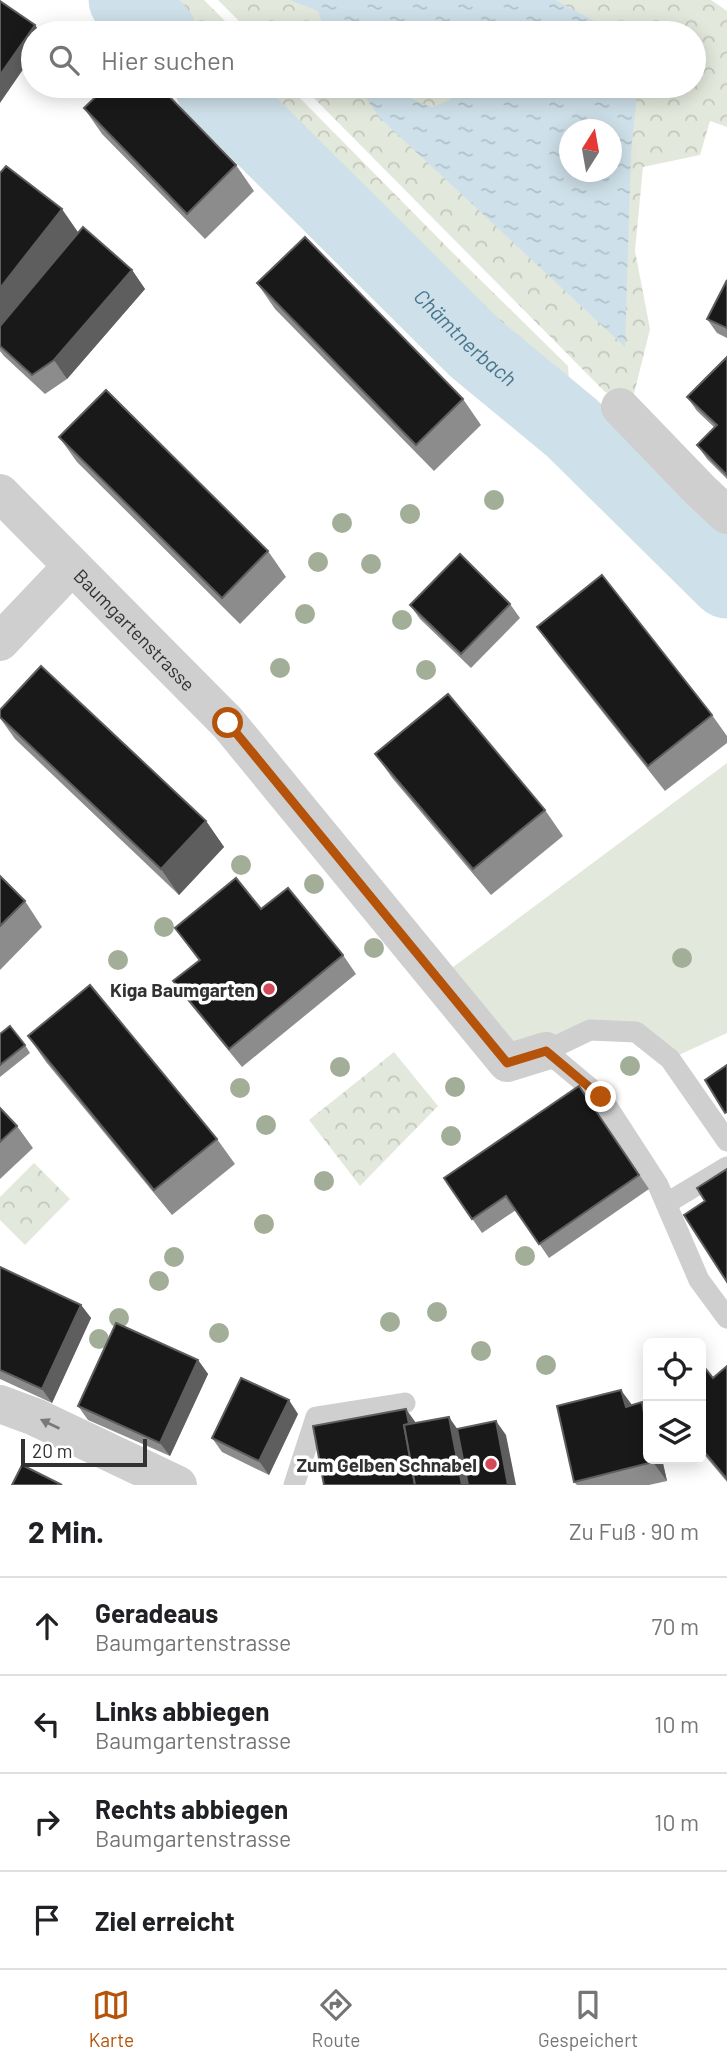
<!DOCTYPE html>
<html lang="de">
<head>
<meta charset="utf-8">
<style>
	body { margin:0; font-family:Barlow,sans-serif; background:#f6f6f6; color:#202124 }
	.controls { position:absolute; right:21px; bottom:21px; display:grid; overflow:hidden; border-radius:10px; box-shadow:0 4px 18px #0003 }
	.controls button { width:63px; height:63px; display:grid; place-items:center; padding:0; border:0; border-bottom:2px solid #e0e0e0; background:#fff; color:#202124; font:35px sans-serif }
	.compass { position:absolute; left:559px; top:119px; width:63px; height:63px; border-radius:50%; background:#fff; box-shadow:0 4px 18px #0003; rotate:11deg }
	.scale { position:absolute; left:21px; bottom:18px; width:126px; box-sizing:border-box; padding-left:7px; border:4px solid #323232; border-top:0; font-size:19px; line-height:24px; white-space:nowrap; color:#323232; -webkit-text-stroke:5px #fff; paint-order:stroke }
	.stop { position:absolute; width:21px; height:21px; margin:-16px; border:5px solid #b45309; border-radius:50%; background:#fff }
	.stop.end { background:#b45309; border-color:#fff; box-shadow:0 2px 7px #0008 }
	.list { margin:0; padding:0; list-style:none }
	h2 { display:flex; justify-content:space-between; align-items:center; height:91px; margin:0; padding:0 28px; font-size:30px }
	h2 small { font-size:23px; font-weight:400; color:#757577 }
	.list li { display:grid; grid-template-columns:46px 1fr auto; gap:21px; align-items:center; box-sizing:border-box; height:98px; padding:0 28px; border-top:2px solid #e0e0e0 }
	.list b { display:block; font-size:26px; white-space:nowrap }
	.list p { margin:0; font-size:23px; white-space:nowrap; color:#757577 }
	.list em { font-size:23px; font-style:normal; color:#757577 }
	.icon { flex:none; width:38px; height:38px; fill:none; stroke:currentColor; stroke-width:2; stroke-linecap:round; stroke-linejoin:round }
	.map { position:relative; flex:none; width:727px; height:1485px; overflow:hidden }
	.search { position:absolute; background:#fff; box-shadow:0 4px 18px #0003; left:21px; right:21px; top:21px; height:77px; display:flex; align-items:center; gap:18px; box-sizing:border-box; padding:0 24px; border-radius:38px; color:#757577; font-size:26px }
	.sheet { height:483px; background:#fff }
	nav { display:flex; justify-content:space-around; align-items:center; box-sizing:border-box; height:98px; border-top:2px solid #e0e0e0; background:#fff; font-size:19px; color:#757577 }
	nav a { display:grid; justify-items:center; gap:4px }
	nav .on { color:#b45309 }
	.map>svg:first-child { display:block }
</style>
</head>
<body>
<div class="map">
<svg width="727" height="1485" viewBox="0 0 727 1485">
	<defs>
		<pattern id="forest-crowns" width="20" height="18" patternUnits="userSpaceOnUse" patternTransform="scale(1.75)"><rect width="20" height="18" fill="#e3e8dc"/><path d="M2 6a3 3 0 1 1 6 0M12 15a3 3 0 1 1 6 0" fill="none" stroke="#c3c7bd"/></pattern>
		<pattern id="water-ripples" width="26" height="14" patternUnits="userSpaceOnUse" patternTransform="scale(1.75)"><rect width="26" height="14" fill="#cee0e9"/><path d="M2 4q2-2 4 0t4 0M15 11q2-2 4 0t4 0" fill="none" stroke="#b1c1c8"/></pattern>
	</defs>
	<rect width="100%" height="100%" fill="#fff"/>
	<polygon fill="#e3e8dc" points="727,763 727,1033 670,1059 636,1032 590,1030 507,1063 437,979"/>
	<g fill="url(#forest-crowns)" fill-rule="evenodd">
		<polygon points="126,0 204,0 237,33 159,33"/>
		<path d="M 218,0 L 711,0 L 727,11 L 727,127 L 710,121 L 700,155 L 643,167 L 635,251 L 650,329 L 633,398 L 605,392 L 302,86 L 694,86 L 694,33 L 251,33 ZM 570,130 L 612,130 L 612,172 L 570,172 Z"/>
		<polygon points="212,86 288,86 450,250 568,366 572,428 475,348"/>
		<polygon points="394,1052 438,1106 360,1186 309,1120"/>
		<polygon points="34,1163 70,1199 25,1245 0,1220 0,1197"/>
	</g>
	<g fill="url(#water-ripples)" fill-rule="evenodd">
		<polygon points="289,0 555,0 617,33 326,33 318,11"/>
		<path d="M 357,86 L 409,86 L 412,99 L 432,107 L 450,100 L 450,86 L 638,86 L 631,153 L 625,347 L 380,118 ZM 570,130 L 612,130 L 612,172 L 570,172 Z"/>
	</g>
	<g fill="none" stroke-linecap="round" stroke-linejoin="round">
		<g stroke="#cee0e9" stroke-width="75">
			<polyline points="126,0 159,33"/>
			<path id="s1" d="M 212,86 L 475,348 L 572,428 L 727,581"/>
		</g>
		<g stroke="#cfcfcf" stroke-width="21">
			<polyline points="727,1141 670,1059 636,1032 590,1030 546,1051 601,1097 658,1185 699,1280 727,1318"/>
			<polyline points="667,1203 727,1167"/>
			<polyline points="294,1485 316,1417 405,1403"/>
		</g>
		<g stroke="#cfcfcf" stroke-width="38">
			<polyline points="620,407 701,491 727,515"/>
			<path id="s2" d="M 0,493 L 228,723 L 507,1063 L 546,1051"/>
			<polyline points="0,642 71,567"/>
		</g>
		<polyline stroke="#cfcfcf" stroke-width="38" points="0,1404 35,1417 178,1485"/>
	</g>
	<g fill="#a3ae98">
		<circle cx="494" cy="500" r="10"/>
		<circle cx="410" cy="514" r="10"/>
		<circle cx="342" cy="523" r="10"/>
		<circle cx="318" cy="562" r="10"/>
		<circle cx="371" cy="564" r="10"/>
		<circle cx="305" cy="614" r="10"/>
		<circle cx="402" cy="620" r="10"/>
		<circle cx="280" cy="668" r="10"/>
		<circle cx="426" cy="670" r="10"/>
		<circle cx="241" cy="865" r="10"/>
		<circle cx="314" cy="884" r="10"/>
		<circle cx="164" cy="927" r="10"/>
		<circle cx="374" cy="948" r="10"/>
		<circle cx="682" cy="958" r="10"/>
		<circle cx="118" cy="960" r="10"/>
		<circle cx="630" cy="1066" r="10"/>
		<circle cx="340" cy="1067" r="10"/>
		<circle cx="455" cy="1087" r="10"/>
		<circle cx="240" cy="1088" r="10"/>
		<circle cx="266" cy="1125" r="10"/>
		<circle cx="451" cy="1136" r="10"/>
		<circle cx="324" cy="1181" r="10"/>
		<circle cx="264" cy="1224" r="10"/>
		<circle cx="525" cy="1256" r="10"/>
		<circle cx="174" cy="1257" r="10"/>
		<circle cx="159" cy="1281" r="10"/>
		<circle cx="437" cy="1312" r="10"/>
		<circle cx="119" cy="1318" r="10"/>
		<circle cx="390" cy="1322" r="10"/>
		<circle cx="219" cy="1333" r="10"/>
		<circle cx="99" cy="1339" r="10"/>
		<circle cx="481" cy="1351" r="10"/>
		<circle cx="546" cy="1365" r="10"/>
	</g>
	<g fill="#8c8c8c">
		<polygon points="84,108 236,165 254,191 205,239 102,134"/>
		<polygon points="0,173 79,233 132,270 145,289 67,379 45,394 4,356 0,351"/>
		<polygon points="727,280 727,338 717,333 707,319"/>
		<polygon points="257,283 463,399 481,425 434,471 275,309"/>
		<polygon points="727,357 727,479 707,459 697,445 715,428 697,411 687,397"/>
		<polygon points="59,437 268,551 286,577 240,624 77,462"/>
		<polygon points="510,604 520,618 471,668 420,619 410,605"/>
		<polygon points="537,627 712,715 727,736 727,743 665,791 555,652"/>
		<polygon points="0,710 206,821 224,847 179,895 15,739 0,718"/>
		<polygon points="375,754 545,810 563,836 491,895 393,779"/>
		<polygon points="0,876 25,901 42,927 0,970"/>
		<polygon points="261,909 343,955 356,974 242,1067 187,1000 173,981 199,961 175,928"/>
		<polygon points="0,1034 25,1045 30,1053 0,1077"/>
		<polygon points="28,1036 217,1139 235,1164 172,1215 46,1062"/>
		<polygon points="579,1086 649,1189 549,1258 516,1210 482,1233 444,1178"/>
		<polygon points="0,1108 17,1126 33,1148 0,1179"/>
		<polygon points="0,1267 81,1305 91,1318 52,1403 0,1379"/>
		<polygon points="198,1360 208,1374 170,1456 88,1420 78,1406"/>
		<polygon points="727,1366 727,1482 701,1451 701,1371 713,1378"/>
		<polygon points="642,1402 648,1412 648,1459 662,1459 667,1481 649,1485 577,1485 574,1482 632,1405"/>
		<polygon points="298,1414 269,1475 222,1452 212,1438"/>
	</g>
	<g fill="#5e5e5e">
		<polygon points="35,25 41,33 33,33 33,55 0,103 0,75"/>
		<polygon points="62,209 80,235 0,336 0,288"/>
		<polygon points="132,270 145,289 67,379 54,360"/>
		<polygon points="206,821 224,847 179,895 161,869"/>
		<polygon points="81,1305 91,1318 52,1403 42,1389"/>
		<polygon points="198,1360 208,1374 170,1456 160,1443"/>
		<polygon points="621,1390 635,1409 626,1407"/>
		<polygon points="289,1400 298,1414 269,1475 259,1461"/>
		<polygon points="642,1402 648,1412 648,1436"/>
		<polygon points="406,1409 416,1423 421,1485"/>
		<polygon points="449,1417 467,1443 475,1485 462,1485"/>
		<polygon points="496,1421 506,1435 516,1485 508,1485"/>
		<polygon points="653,1459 662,1459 667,1481 653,1462"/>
	</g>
	<g fill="#191919" stroke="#5e5e5e" stroke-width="2">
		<polygon points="0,1 35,25 0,75"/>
		<polygon points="107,86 159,86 236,165 187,214 84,108"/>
		<polygon points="6,166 62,209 0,288 0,173"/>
		<polygon points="83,227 132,270 54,360 32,375 0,346 0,326"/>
		<polygon points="305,237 463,399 416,445 257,283"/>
		<polygon points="727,280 727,328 707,319"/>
		<polygon points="727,357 727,475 697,445 717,425 687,397"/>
		<polygon points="106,390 268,551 222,598 59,437"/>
		<polygon points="460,554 510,604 461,654 410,605"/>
		<polygon points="602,575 712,715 648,766 537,627"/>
		<polygon points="41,666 206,821 161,869 0,717 0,710"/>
		<polygon points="448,694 545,810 473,869 375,754"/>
		<polygon points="0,876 25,901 0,926"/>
		<polygon points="236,878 261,909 288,888 343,955 229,1049 173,981 200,960 175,928"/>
		<polygon points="90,985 217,1139 154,1190 28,1036"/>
		<polygon points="10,1026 25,1045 0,1065 0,1034"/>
		<polygon points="727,1065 727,1112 725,1113 705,1080"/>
		<polygon points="579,1086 639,1175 539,1244 506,1196 472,1219 444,1178"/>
		<polygon points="0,1108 17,1126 0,1142"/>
		<polygon points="727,1169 727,1282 684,1215 705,1201 697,1188"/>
		<polygon points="0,1267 81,1305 42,1389 0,1370"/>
		<polygon points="116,1323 198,1360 160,1443 78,1406"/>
		<polygon points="727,1366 727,1479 701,1448 701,1371 705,1368 713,1378"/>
		<polygon points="241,1378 289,1400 259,1461 212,1438"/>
		<polygon points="621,1390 626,1407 642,1402 648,1436 648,1459 653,1459 653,1462 574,1482 557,1406"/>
		<polygon points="406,1409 409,1424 404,1425 415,1485 324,1485 313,1426"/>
		<polygon points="449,1417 462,1485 415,1485 404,1425"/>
		<polygon points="496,1421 508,1485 468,1485 457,1429"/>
		<polygon points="22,1465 62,1485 12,1485"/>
	</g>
	<defs><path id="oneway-solid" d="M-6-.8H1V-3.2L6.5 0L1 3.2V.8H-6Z" transform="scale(1.75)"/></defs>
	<use fill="#797979" href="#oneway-solid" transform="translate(50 1424) rotate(-154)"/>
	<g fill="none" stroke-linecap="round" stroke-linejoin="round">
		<polyline stroke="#b45309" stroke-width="9" points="228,723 507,1063 546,1051 601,1097"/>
	</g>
	<g fill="#d54858" stroke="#fff" stroke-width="2.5">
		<circle cx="269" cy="989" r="7"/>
		<circle cx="491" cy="1464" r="7"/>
	</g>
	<g text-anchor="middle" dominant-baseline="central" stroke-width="7" stroke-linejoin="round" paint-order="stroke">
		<g font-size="19" fill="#323232" stroke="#fff">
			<text stroke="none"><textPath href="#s2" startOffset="192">Baumgartenstrasse</textPath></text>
		</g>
		<g font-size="19" font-weight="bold" fill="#323232" stroke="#fff" text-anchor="end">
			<text x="255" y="989">Kiga Baumgarten</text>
			<text x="477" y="1464">Zum Gelben Schnabel</text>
		</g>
		<g font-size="21" font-style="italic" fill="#47758e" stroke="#fff">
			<text stroke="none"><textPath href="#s1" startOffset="357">Chämtnerbach</textPath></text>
		</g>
	</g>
</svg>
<div class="controls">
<button><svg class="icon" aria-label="locate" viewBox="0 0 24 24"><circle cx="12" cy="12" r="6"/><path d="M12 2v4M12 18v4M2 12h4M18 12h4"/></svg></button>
<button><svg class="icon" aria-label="layers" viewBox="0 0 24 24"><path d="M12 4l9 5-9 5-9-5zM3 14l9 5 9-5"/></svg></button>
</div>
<svg class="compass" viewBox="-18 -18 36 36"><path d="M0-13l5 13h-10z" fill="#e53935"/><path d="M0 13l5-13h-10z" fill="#757577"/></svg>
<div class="scale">20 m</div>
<div class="stop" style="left:228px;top:723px"></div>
<div class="stop end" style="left:601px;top:1097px"></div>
<div class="search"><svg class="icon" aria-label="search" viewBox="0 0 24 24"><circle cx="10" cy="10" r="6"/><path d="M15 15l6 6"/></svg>Hier suchen</div>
</div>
<section class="sheet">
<h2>2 Min.<small>Zu Fuß · 90 m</small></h2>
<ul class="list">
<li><svg class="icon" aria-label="ahead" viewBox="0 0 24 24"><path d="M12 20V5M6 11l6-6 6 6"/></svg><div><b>Geradeaus</b><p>Baumgartenstrasse</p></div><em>70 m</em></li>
<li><svg class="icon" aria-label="left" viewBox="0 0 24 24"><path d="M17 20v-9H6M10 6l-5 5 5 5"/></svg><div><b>Links abbiegen</b><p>Baumgartenstrasse</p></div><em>10 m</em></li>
<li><svg class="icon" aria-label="right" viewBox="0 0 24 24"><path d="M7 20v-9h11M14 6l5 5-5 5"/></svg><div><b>Rechts abbiegen</b><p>Baumgartenstrasse</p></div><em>10 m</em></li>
<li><svg class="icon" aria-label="arrive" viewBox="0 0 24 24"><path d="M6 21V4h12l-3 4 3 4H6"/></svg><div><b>Ziel erreicht</b></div></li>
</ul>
</section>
<nav>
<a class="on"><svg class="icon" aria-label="map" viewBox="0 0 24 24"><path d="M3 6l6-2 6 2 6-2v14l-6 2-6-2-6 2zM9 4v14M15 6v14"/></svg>Karte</a>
<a><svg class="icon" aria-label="directions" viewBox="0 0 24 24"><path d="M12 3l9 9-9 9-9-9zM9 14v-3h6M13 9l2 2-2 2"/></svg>Route</a>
<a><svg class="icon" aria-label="saved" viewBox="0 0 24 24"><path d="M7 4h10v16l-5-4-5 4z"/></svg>Gespeichert</a>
</nav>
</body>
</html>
